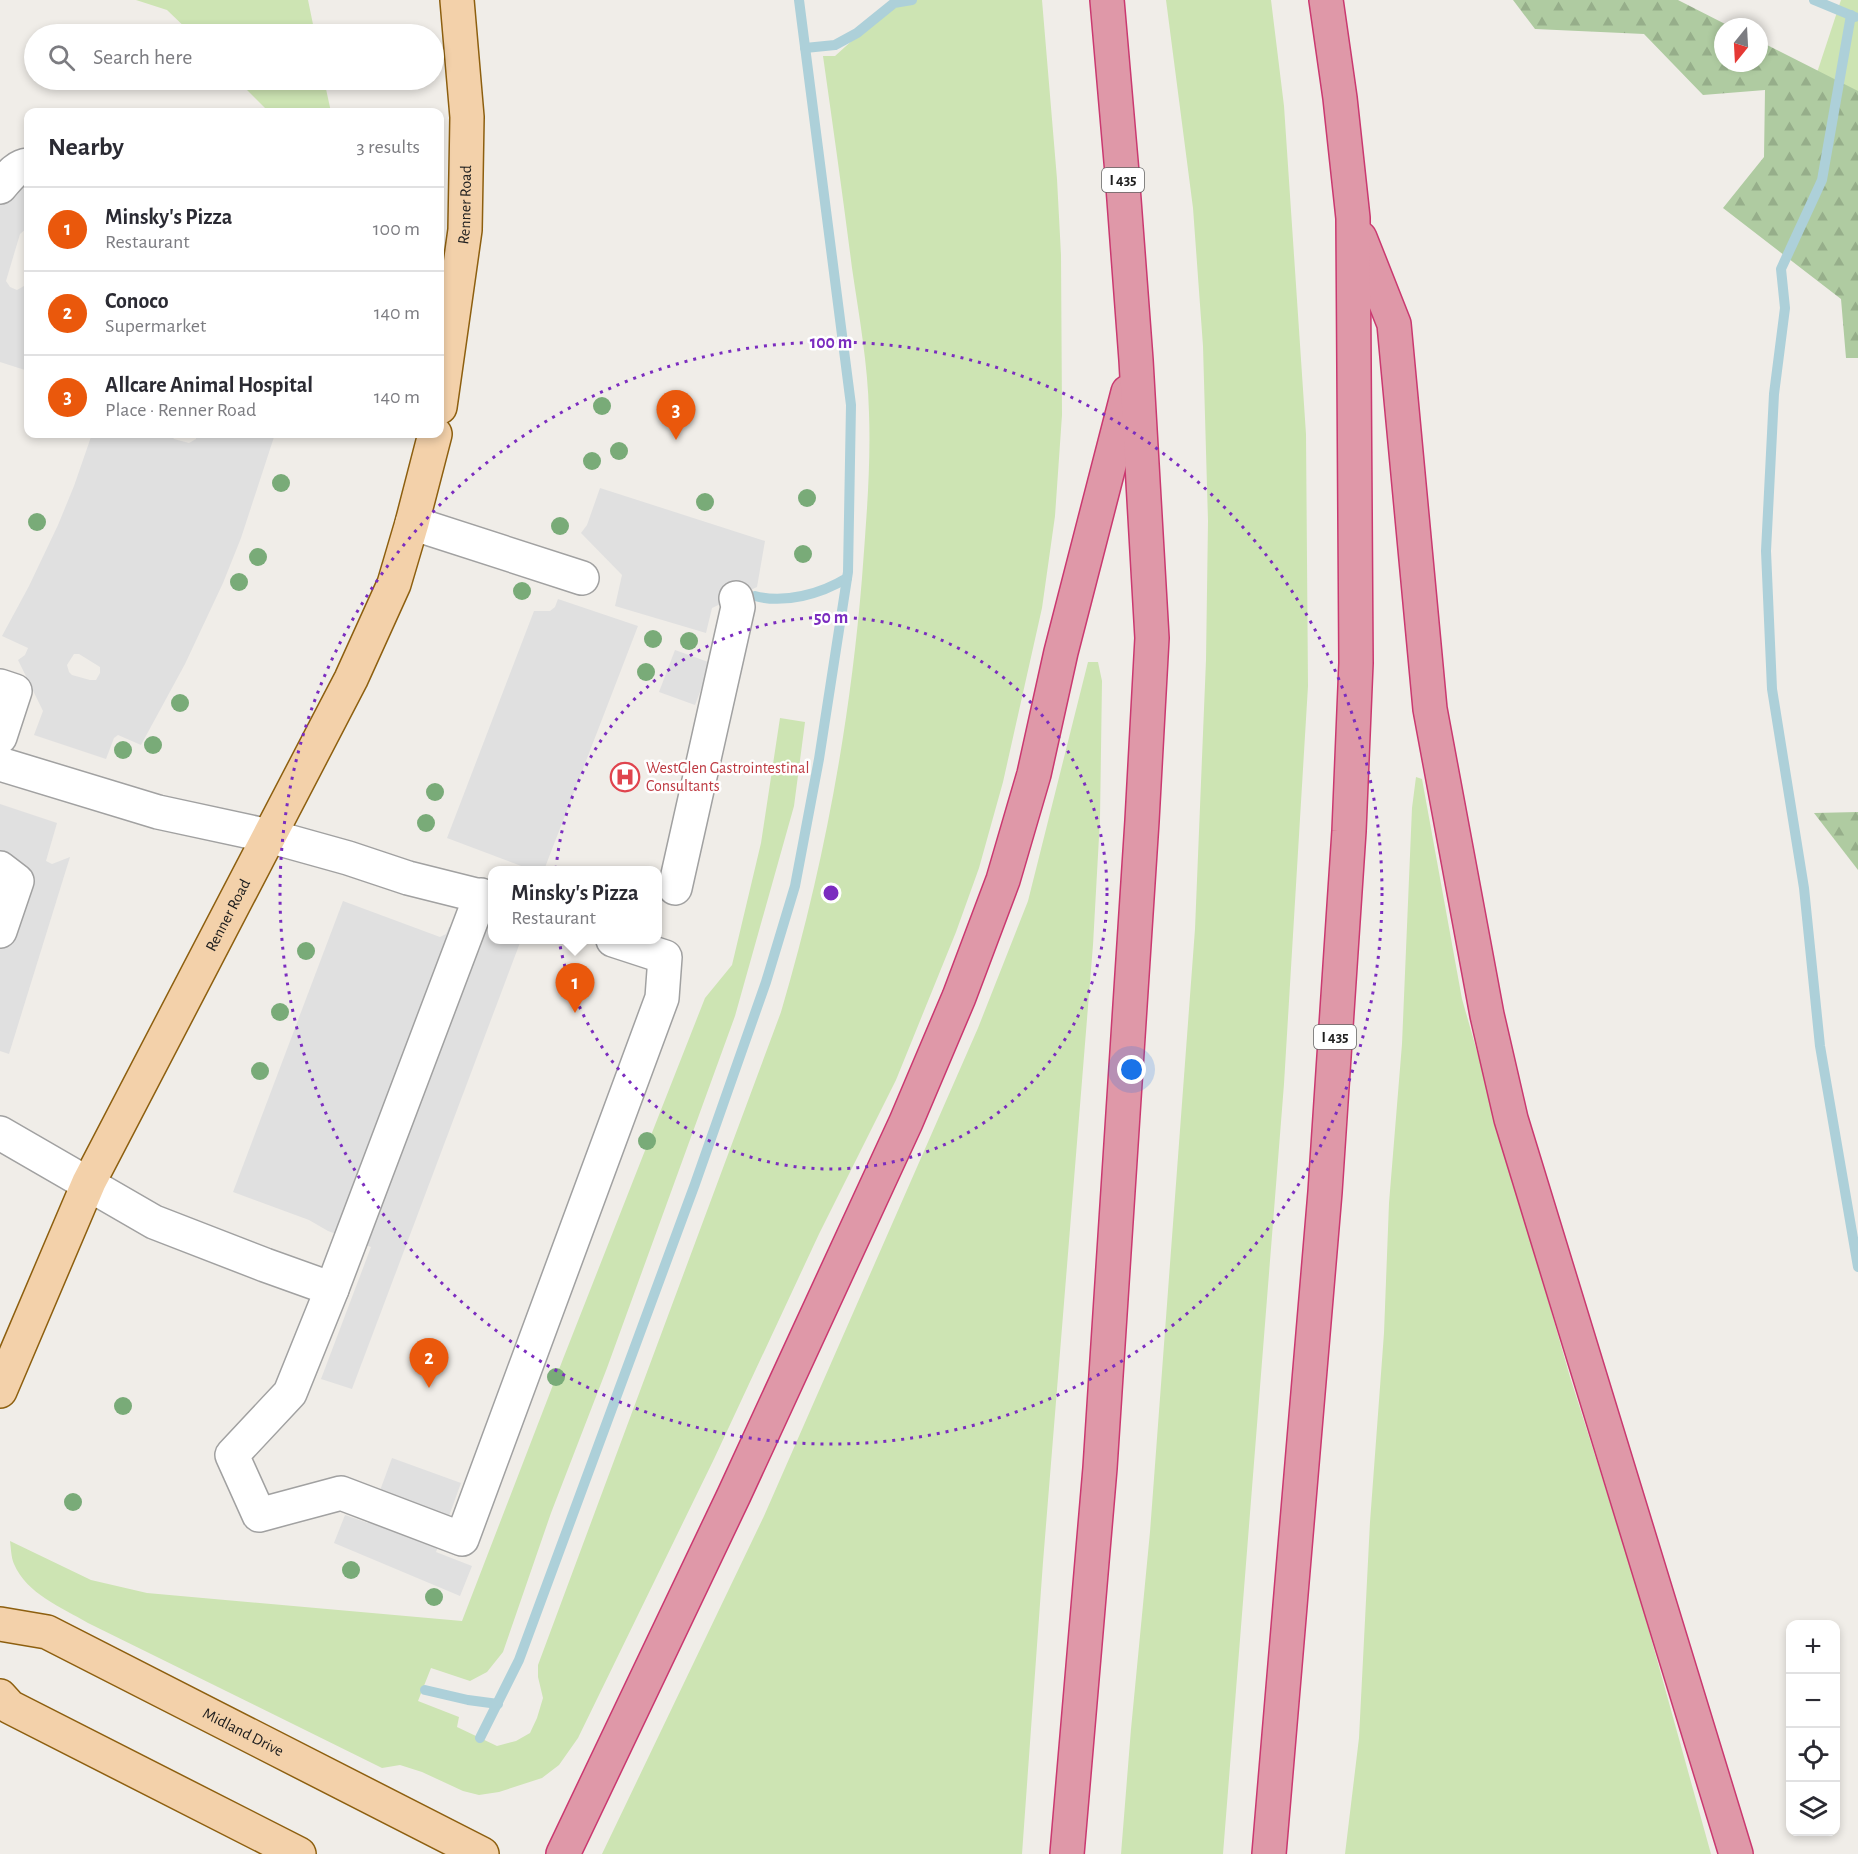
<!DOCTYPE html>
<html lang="en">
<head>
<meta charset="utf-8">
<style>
	body { margin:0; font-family:"Alegreya Sans",sans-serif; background:#f7f7f7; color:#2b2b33 }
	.controls { position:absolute; right:18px; bottom:18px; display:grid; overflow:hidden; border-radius:12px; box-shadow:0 3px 9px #0003 }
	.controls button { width:54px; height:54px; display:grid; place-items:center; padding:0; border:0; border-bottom:2px solid #e1e1e2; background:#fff; color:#2b2b33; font:30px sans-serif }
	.compass { position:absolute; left:1714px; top:18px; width:54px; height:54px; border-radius:50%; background:#fff; box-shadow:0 3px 9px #0003; rotate:198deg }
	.you { position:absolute; left:1132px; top:1070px; width:21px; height:21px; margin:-15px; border:4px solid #fff; border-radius:50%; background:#1a73e8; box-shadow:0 0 0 9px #1a73e833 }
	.badge { display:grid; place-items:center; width:39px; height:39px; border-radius:50%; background:#ea580c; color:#fff; font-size:20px; font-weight:700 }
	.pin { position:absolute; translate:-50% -50px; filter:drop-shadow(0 2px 3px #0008) }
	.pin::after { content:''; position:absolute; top:32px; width:21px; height:18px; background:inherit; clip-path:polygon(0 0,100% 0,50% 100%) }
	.popup { position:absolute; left:488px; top:866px; width:174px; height:78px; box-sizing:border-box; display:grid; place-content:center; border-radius:12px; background:#fff; filter:drop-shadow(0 2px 4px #0005); font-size:20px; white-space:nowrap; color:#7c7c81 }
	.popup b { font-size:22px; color:#2b2b33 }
	.popup::after { content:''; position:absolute; left:50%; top:100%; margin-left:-12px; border:12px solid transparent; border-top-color:#fff }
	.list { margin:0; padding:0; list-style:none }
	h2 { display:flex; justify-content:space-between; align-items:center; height:78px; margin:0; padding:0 24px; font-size:26px }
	h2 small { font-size:20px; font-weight:400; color:#7c7c81 }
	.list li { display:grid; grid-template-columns:39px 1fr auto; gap:18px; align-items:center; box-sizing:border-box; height:84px; padding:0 24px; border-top:2px solid #e1e1e2 }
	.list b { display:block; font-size:22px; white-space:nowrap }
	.list p { margin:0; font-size:20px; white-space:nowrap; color:#7c7c81 }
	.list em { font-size:20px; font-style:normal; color:#7c7c81 }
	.icon { flex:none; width:33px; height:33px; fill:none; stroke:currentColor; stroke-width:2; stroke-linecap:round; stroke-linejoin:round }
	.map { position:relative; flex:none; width:1858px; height:1854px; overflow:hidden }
	.search { position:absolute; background:#fff; box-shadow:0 3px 9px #0003; left:24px; top:24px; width:420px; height:66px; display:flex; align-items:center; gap:15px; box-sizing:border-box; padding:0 21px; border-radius:33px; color:#7c7c81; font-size:22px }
	.panel { position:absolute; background:#fff; box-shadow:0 3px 9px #0003; left:24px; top:108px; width:420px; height:330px; border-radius:12px }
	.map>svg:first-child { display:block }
</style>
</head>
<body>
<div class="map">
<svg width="1858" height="1854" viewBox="0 0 1858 1854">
	<defs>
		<pattern id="forest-firs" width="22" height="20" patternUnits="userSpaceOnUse" patternTransform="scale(1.5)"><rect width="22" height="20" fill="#afcba1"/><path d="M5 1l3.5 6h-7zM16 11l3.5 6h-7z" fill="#96ae8a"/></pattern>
	</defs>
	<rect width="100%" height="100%" fill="#f0ede8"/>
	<g fill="#cde4b3">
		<polygon points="136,0 308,0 315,34 192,34 167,10"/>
		<path d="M 897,0 L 1042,0 L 1057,179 L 1061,255 L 1062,415 L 1055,516 L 1042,608 L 1003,782 L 979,868 L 956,932 L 896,1080 L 819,1234 L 714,1459 L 578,1738 L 559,1765 L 542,1778 L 499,1792 L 479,1795 L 463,1791 L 422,1772 L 400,1765 L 382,1768 L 88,1623 C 61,1607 27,1594 14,1564 C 11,1557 11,1548 10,1541 L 91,1580 L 147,1593 L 462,1621 L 563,1359 L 705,998 L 732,965 L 761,843 L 780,718 L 805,722 L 794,806 L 735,1016 L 607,1368 L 551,1513 L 503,1652 L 487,1672 L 470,1681 L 431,1668 L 418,1701 L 459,1717 L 457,1727 L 497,1746 L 516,1741 L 530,1733 L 537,1718 L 543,1698 L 538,1677 L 538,1665 L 781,1012 C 823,870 850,725 862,578 C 866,523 871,468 869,413 C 868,364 859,316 852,268 C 843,197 833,127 823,56 L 835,56 Z"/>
		<polygon points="1166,0 1271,0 1284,106 1306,434 1308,686 1284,1084 1223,1854 1121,1854 1131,1729 1150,1532 1195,929 1206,660 1208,521 1203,346 1193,208"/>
		<polygon points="1841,0 1858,0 1858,226 1776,197"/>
		<polygon points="237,80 324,80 331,112 269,112"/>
		<polygon points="1088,662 1098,662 1102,681 1100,819 1093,945 1043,1562 1022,1854 602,1854 764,1516 978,1028 1028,901"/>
		<polygon points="1416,777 1422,779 1462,999 1570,1377 1636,1584 1711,1854 1345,1854 1359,1738 1370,1522 1384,1333 1389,1203 1402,1044 1412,808"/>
	</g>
	<g fill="url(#forest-firs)">
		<polygon points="1513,0 1678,0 1731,27 1723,27 1723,63 1759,63 1759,41 1858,91 1858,358 1846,358 1841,299 1723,208 1764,157 1765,90 1703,95 1644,34 1535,29"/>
		<polygon points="1858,812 1858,870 1814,813"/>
	</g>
	<g fill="#e0e0e0" fill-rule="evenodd">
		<polygon points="0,169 28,182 28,227 20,234 6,281 10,287 17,290 24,286 28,277 28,371 0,362"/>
		<path d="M 92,434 L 170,434 L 174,439 L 189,443 L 196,439 L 196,434 L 275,434 L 241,538 L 223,583 L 185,664 L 141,745 L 118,735 L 114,738 L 106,759 L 34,735 L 43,711 L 18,660 L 25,655 L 28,648 L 2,636 L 29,586 L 58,525 L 74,486 ZM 74,654 L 79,654 L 100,667 L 100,673 L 96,680 L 90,680 L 72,675 L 69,672 L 67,665 Z"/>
		<polygon points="600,488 765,541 757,587 712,608 706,633 615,606 622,575 581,533 587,525"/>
		<polygon points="558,599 638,626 544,870 532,870 447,838 534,611 550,611 555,607"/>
		<polygon points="675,650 711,663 695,705 659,692"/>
		<polygon points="0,804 57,823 46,861 52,864 70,857 9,1054 0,1051"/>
		<polygon points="343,901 440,937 446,934 449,927 492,926 492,940 521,940 352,1389 321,1379 371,1247 328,1231 309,1220 233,1192"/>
		<polygon points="392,1458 461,1483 436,1552 472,1566 460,1596 334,1543 345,1515 368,1523"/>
	</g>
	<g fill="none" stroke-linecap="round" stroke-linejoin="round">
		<g stroke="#add0d9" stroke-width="10">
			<polyline points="1814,0 1855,17"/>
			<polyline points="1851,15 1822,180 1781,269 1785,308 1774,394 1766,551 1772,689 1804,888 1820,1046 1858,1267"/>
			<polyline points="805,48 835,45 857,33 894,3 912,0"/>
			<path d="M 755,596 C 784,604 821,594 847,578"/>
			<polyline points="425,1690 468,1700 498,1704"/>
			<polyline points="480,1738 519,1660 695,1184 766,982 795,886 819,759 848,572 851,405 799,0"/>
		</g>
		<g stroke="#a1a1a1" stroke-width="36">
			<g id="minor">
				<path d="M 0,187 C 8,178 16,166 28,165"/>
				<polyline points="412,523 582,578"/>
				<polyline points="0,686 15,691 0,737"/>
				<polyline points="0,764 158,812 269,836 348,858 408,878 492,899"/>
				<polyline points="0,868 17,881 0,931"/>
				<polyline points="675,888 738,607 736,598"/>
				<polyline points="481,895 332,1289 290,1393 232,1455 259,1515 341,1493 462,1539 662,998 665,957 613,940"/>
				<polyline points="0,1133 154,1222 265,1265 332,1289"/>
			</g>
		</g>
		<g stroke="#8d5f0f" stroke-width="36">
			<g id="major">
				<path id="s1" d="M 440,407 L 465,230 L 467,117 L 457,0"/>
				<path id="s2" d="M 0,1391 L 89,1182 L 351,679 L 394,584 L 412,523 L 435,434"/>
				<path id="s3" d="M 0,1624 L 47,1632 L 482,1854"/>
				<polyline points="0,1696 10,1707 299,1854"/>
			</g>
		</g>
		<g stroke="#ca3970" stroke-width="36">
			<g id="highway">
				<polyline points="1360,238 1394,324 1430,709 1487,1015 1511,1119 1736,1854"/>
				<polyline points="563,1854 734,1495 906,1122 959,997 1003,880 1034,774 1061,652 1128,392"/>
				<polyline points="1067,1854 1100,1468 1142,821 1152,638 1136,360 1122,173 1107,0"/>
				<polyline points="1269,1854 1325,1192 1349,831 1356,663 1353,218 1340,98 1326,0"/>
			</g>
		</g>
		<use href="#minor" stroke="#fff" stroke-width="33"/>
		<use href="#major" stroke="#f3d1aa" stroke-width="33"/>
		<use href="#highway" stroke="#df98a8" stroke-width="33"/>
	</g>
	<g fill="#79ab78">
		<circle cx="602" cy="406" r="9"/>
		<circle cx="619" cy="451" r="9"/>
		<circle cx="592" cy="461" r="9"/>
		<circle cx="281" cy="483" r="9"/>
		<circle cx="807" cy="498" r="9"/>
		<circle cx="705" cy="502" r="9"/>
		<circle cx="37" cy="522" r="9"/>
		<circle cx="560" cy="526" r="9"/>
		<circle cx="803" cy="554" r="9"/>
		<circle cx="258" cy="557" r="9"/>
		<circle cx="239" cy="582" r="9"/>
		<circle cx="522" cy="591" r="9"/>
		<circle cx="653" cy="639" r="9"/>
		<circle cx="689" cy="641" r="9"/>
		<circle cx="646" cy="672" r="9"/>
		<circle cx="180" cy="703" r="9"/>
		<circle cx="153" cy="745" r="9"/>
		<circle cx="123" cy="750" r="9"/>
		<circle cx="435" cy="792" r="9"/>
		<circle cx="426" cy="823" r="9"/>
		<circle cx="306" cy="951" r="9"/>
		<circle cx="280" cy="1012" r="9"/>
		<circle cx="260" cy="1071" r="9"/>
		<circle cx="647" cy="1141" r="9"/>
		<circle cx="556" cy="1377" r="9"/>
		<circle cx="123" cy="1406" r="9"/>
		<circle cx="73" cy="1502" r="9"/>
		<circle cx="351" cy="1570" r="9"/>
		<circle cx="434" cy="1597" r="9"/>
	</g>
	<g fill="none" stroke="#7b2cbf" stroke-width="3" stroke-dasharray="3 6">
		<circle cx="831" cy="893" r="276"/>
		<circle cx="831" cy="893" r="551"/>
	</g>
	<defs>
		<g id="hospital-ring" transform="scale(1.5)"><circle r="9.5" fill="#fff" stroke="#e0444e" stroke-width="1.5"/><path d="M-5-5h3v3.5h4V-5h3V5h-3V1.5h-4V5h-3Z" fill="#e0444e"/></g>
	</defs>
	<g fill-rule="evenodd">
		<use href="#hospital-ring" x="625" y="777"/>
	</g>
	<g text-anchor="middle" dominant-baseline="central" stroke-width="5" stroke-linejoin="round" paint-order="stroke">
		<g fill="#fff" stroke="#636363" stroke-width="1.5">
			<rect x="1102" y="168" width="42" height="24" rx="4.5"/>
			<rect x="1314" y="1025" width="42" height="24" rx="4.5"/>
		</g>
		<g font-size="15" font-weight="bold" fill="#202020">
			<text x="1123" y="180">I 435</text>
			<text x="1335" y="1037">I 435</text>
		</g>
		<g font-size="16" fill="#202020" stroke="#fff">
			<text stroke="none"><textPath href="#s1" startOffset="204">Renner Road</textPath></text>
			<text stroke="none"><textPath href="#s2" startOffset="528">Renner Road</textPath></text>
			<text stroke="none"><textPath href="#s3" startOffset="268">Midland Drive</textPath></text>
		</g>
		<g font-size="16" fill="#be3a42" stroke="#fff" text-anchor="start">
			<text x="646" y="768">WestGlen Gastrointestinal<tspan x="646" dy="18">Consultants</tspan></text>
		</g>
	</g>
	<circle cx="831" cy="893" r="9" fill="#7b2cbf" stroke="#fff" stroke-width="3"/>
	<g font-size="18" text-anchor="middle" font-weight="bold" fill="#7b2cbf" stroke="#fff" stroke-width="5" stroke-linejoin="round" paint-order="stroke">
		<text x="831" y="348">100 m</text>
		<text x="831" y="623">50 m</text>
	</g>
</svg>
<div class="controls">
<button>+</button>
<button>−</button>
<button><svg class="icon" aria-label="locate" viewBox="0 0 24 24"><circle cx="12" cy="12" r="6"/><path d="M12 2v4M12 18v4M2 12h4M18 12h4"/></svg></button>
<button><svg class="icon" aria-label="layers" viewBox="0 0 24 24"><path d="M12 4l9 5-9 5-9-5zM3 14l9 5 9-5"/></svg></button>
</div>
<svg class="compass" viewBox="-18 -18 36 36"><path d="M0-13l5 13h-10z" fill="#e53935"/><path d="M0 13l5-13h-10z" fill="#7c7c81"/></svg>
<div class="you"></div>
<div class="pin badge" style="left:575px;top:1013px">1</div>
<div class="popup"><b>Minsky's Pizza</b>Restaurant</div>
<div class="pin badge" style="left:429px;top:1388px">2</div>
<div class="pin badge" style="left:676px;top:440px">3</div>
<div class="search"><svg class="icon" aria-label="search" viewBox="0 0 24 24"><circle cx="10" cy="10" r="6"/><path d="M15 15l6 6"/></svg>Search here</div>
<section class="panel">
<h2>Nearby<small>3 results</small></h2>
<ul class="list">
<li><span class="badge">1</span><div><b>Minsky's Pizza</b><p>Restaurant</p></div><em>100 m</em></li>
<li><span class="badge">2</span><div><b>Conoco</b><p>Supermarket</p></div><em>140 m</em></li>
<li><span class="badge">3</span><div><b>Allcare Animal Hospital</b><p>Place · Renner Road</p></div><em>140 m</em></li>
</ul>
</section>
</div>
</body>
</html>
